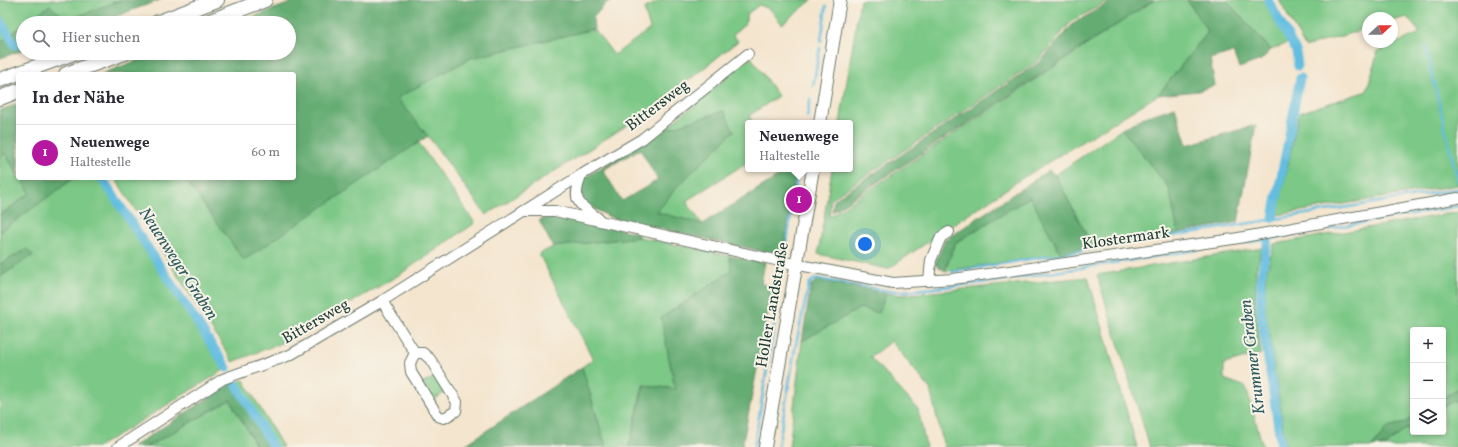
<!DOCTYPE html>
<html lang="de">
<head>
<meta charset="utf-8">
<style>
	body { margin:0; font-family:Vollkorn,serif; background:#f2f2f3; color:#2b2b33 }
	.controls { position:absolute; right:12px; bottom:12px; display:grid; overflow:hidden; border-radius:4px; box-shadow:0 2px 6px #0003 }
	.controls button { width:36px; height:36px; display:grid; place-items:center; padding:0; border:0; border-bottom:1px solid #e1e1e2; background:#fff; color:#2b2b33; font:20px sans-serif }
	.compass { position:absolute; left:1362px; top:12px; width:36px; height:36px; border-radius:50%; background:#fff; box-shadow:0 2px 6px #0003; rotate:68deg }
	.you { position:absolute; left:865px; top:244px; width:14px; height:14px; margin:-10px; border:3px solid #fff; border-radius:50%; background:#1a73e8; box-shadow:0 0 0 6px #1a73e833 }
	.badge { display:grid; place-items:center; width:26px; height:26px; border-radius:50%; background:#b5179e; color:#fff; font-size:13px; font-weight:700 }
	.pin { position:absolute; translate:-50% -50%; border:2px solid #fff; box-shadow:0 1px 4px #0006 }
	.popup { position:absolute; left:745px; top:120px; width:108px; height:52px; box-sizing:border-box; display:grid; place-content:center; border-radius:4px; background:#fff; filter:drop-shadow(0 1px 3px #0005); font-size:13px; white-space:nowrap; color:#7c7c81 }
	.popup b { font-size:15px; color:#2b2b33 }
	.popup::after { content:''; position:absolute; left:50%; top:100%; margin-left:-8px; border:8px solid transparent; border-top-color:#fff }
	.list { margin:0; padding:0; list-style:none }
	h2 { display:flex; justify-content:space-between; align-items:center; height:52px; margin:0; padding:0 16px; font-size:17px }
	h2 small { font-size:13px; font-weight:400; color:#7c7c81 }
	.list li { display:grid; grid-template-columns:26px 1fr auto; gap:12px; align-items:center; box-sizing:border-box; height:56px; padding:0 16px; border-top:1px solid #e1e1e2 }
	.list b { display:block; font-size:15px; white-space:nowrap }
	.list p { margin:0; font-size:13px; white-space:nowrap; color:#7c7c81 }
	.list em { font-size:13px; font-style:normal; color:#7c7c81 }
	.icon { flex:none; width:22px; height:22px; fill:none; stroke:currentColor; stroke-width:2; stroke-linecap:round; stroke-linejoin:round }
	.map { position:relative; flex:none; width:1458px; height:447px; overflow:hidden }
	.search { position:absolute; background:#fff; box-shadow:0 2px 6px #0003; left:16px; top:16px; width:280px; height:44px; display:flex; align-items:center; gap:10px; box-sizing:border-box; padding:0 14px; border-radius:22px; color:#7c7c81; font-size:15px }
	.panel { position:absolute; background:#fff; box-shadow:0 2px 6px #0003; left:16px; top:72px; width:280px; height:108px; border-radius:4px }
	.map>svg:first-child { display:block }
</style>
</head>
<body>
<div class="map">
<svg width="1458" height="447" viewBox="0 0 1458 447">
	<rect width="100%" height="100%" fill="#f7f3e8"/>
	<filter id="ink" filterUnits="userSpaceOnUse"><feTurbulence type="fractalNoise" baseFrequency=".025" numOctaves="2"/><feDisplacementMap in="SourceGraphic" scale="8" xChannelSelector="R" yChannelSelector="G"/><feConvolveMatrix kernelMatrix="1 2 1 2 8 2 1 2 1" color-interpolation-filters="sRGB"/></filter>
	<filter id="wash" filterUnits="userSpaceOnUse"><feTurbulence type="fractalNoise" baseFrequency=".012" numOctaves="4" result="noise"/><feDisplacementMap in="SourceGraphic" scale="16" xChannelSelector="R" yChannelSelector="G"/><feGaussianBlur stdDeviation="0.9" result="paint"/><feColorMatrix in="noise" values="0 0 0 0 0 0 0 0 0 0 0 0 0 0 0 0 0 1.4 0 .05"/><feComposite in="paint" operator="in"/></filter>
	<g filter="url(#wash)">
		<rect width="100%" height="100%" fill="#f4e5ce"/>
		<g fill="#7cc886" stroke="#4e825d">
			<polygon points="0,0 120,0 66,21 50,5 26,23 23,23 23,25 0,43"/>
			<polygon points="660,0 812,0 782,24 770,9 759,5 747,14 745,24 733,35 738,41 654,108 486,215 428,136 396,98 471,58 594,29 614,55 650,29 644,9"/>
			<polygon points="860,0 1109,0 1071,22 1038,61 831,199 829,217 1154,0 1187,0 1208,32 1158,95 1021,179 888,269 818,254 832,169 850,169 850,123 840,123"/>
			<polygon points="1226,0 1264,0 1288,43 1271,50"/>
			<polygon points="1279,0 1458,0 1458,185 1277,215 1299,113 1367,91 1378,51 1420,33 1407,17 1392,21 1392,18 1368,18 1368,28 1305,47"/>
			<polygon points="751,57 778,96 749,116 753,123 748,123 748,162 686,201 702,224 656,212 676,188 724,111 664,130"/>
			<polygon points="1122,129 1169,188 1178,233 1093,247 1055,175"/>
			<polygon points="418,142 475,223 399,275 283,342 233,362 115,178 184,178 244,259"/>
			<polygon points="5,154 18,174 18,178 21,178 30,193 0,215 0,158"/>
			<polygon points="74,178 98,178 224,370 98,447 0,447 0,277 33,255 27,250 0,264 0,232"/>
			<polygon points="1030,197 1061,254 945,271 955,243"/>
			<polygon points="1458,212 1458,388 1443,398 1443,330 1413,330 1413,415 1406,423 1388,427 1374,445 1371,447 1286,447 1264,303 1266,274 1274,244"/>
			<polygon points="639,237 730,256 731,271 662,318 675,389 643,385 629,447 606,447 582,367 593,359 539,254 553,247"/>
			<polygon points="1262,248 1256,270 1255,305 1261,354 1224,364 1224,379 1246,387 1263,447 1150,447 1097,275"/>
			<polygon points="1088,277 1137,447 944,447 930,389 891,341 870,357 918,409 926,447 789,447 802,341 860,308 879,313 886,293 901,295"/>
			<polygon points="435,377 444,393 433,400 423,383"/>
			<polygon points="244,380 283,447 269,447 232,383"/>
			<polygon points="1458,398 1458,447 1379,447 1387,445 1404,430 1413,427 1413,432 1443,432 1443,406 1455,401"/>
			<polygon points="230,400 257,447 147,447"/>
		</g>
		<g fill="#65ac73" stroke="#427454" fill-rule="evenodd">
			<polygon points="120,0 160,0 97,23 26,23 50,5 67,21"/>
			<polygon points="298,0 611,0 605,4 593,18 594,29 471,58 397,98 428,136 244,260 184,178 294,178 294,74 101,74 157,53 289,53 289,23 237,23"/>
			<polygon points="1113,0 1154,0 832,212 834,200 1040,62 1073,24"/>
			<polygon points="1187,0 1226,0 1271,50 1261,60 1239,68 1233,52 1210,59 1215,85 1198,91 1158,95 1208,32"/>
			<polygon points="23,25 23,50 0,58 0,43"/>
			<polygon points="18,104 18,174 5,154 0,158 0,110"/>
			<polygon points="1175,107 1187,145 1256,125 1238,222 1178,233 1169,188 1122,129 1142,118"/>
			<path d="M 724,111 L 734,131 L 676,188 L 657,212 L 702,224 L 790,169 L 796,169 L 784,251 L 779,255 L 612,218 L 585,204 L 580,189 L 583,179 L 664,130 ZM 640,149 L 658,180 L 622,201 L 603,170 Z"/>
			<polygon points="1049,170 1055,175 1093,247 1061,254 1030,197 955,243 945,271 935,264 945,240"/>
			<polygon points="21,178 74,178 0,232 0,215 30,193"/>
			<polygon points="559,216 637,233 639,237 553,247 539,220"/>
			<polygon points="27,249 33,255 0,277 0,264"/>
			<polygon points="730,256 765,262 761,284 773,286 742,447 629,447 644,385 675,389 661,318 731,271"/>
			<polygon points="818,280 886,293 879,313 860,308 802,341 811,285"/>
			<polygon points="582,367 606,447 462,447"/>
			<polygon points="232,383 269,447 257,447 230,400 147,447 132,447"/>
			<polygon points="1458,388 1458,398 1455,401 1443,406 1443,398"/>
			<polygon points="1413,415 1413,427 1404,430 1387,445 1371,447 1374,445 1388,427 1406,423"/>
		</g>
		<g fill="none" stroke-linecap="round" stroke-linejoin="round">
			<g stroke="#62bde0" stroke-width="2.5">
				<polyline points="821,41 826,6"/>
				<polyline points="1426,48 1458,182"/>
				<polyline points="813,86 820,48"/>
				<polyline points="807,117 810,100"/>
				<polyline points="786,249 798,170"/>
				<polyline points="952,272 1458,189"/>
				<polyline points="754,447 778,302"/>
				<polyline points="778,447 795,349 809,284 813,280 820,279 890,291 906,291 925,289 997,281 1268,239 1458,206"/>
			</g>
			<g stroke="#62bde0" stroke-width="9">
				<polyline points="1268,0 1296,51 1298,66"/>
				<polyline points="0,21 15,45"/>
				<polyline points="102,178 227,368"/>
				<polyline points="1273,218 1300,78"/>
				<polyline points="1268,239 1261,277 1261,311 1281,447"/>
				<polyline points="236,384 273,447"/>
			</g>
		</g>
	</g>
	<g filter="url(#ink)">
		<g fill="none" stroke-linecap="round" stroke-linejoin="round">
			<g stroke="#6a786a" stroke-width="12">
				<g id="minor">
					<path d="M 581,175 C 572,202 577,203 598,218"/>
					<polyline points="524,211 555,211 789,263 893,283 953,279 1233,239 1458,198"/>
					<polyline points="929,281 931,260 941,237 949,232"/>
					<polyline points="382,301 415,353"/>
					<polygon points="415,353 423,353 430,359 457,402 456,411 444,418 438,416 411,372 410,363"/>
					<polyline points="118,447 223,379 290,355 382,301 581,175 642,139 748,54"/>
				</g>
			</g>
			<g stroke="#6a786a" stroke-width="14">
				<g id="major">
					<polyline points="820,123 840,0"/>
					<polyline points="765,447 813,169"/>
				</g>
			</g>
			<g stroke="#6a786a" stroke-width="16">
				<g id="highway">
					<polyline points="156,23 217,0"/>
					<polyline points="205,23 265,0"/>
					<polyline points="66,74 125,53"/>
					<polyline points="0,80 74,53"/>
					<polyline points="0,98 18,91"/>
				</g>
			</g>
			<use href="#minor" stroke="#fff" stroke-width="10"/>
			<use href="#major" stroke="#fff" stroke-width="12"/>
			<use href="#highway" stroke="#fff" stroke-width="14"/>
		</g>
	</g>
	<g text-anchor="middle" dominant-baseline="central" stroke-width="4" stroke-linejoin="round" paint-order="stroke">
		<g font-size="16" fill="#1f3d34" stroke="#f7f3e8">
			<text transform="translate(658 106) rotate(-37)">Bittersweg</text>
			<text transform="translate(1126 239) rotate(-8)">Klostermark</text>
			<text transform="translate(773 305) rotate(-80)">Holler Landstraße</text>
			<text transform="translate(316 322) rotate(-30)">Bittersweg</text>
		</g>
		<g font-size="17" font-style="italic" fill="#305d5f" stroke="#f7f3e8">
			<text transform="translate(178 264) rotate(57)">Neuenweger Graben</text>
			<text transform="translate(1253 357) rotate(-97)">Krummer Graben</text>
		</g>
	</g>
</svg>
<div class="controls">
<button>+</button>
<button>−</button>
<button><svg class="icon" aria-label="layers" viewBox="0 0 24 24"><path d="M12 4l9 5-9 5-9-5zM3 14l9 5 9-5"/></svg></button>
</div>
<svg class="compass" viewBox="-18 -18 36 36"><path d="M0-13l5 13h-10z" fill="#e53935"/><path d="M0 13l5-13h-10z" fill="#7c7c81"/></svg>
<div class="you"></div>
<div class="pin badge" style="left:799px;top:200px">1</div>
<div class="popup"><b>Neuenwege</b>Haltestelle</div>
<div class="search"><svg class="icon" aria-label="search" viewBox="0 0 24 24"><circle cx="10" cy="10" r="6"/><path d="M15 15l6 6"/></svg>Hier suchen</div>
<section class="panel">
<h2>In der Nähe<small></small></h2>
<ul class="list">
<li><span class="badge">1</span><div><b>Neuenwege</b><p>Haltestelle</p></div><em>60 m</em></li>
</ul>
</section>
</div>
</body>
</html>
